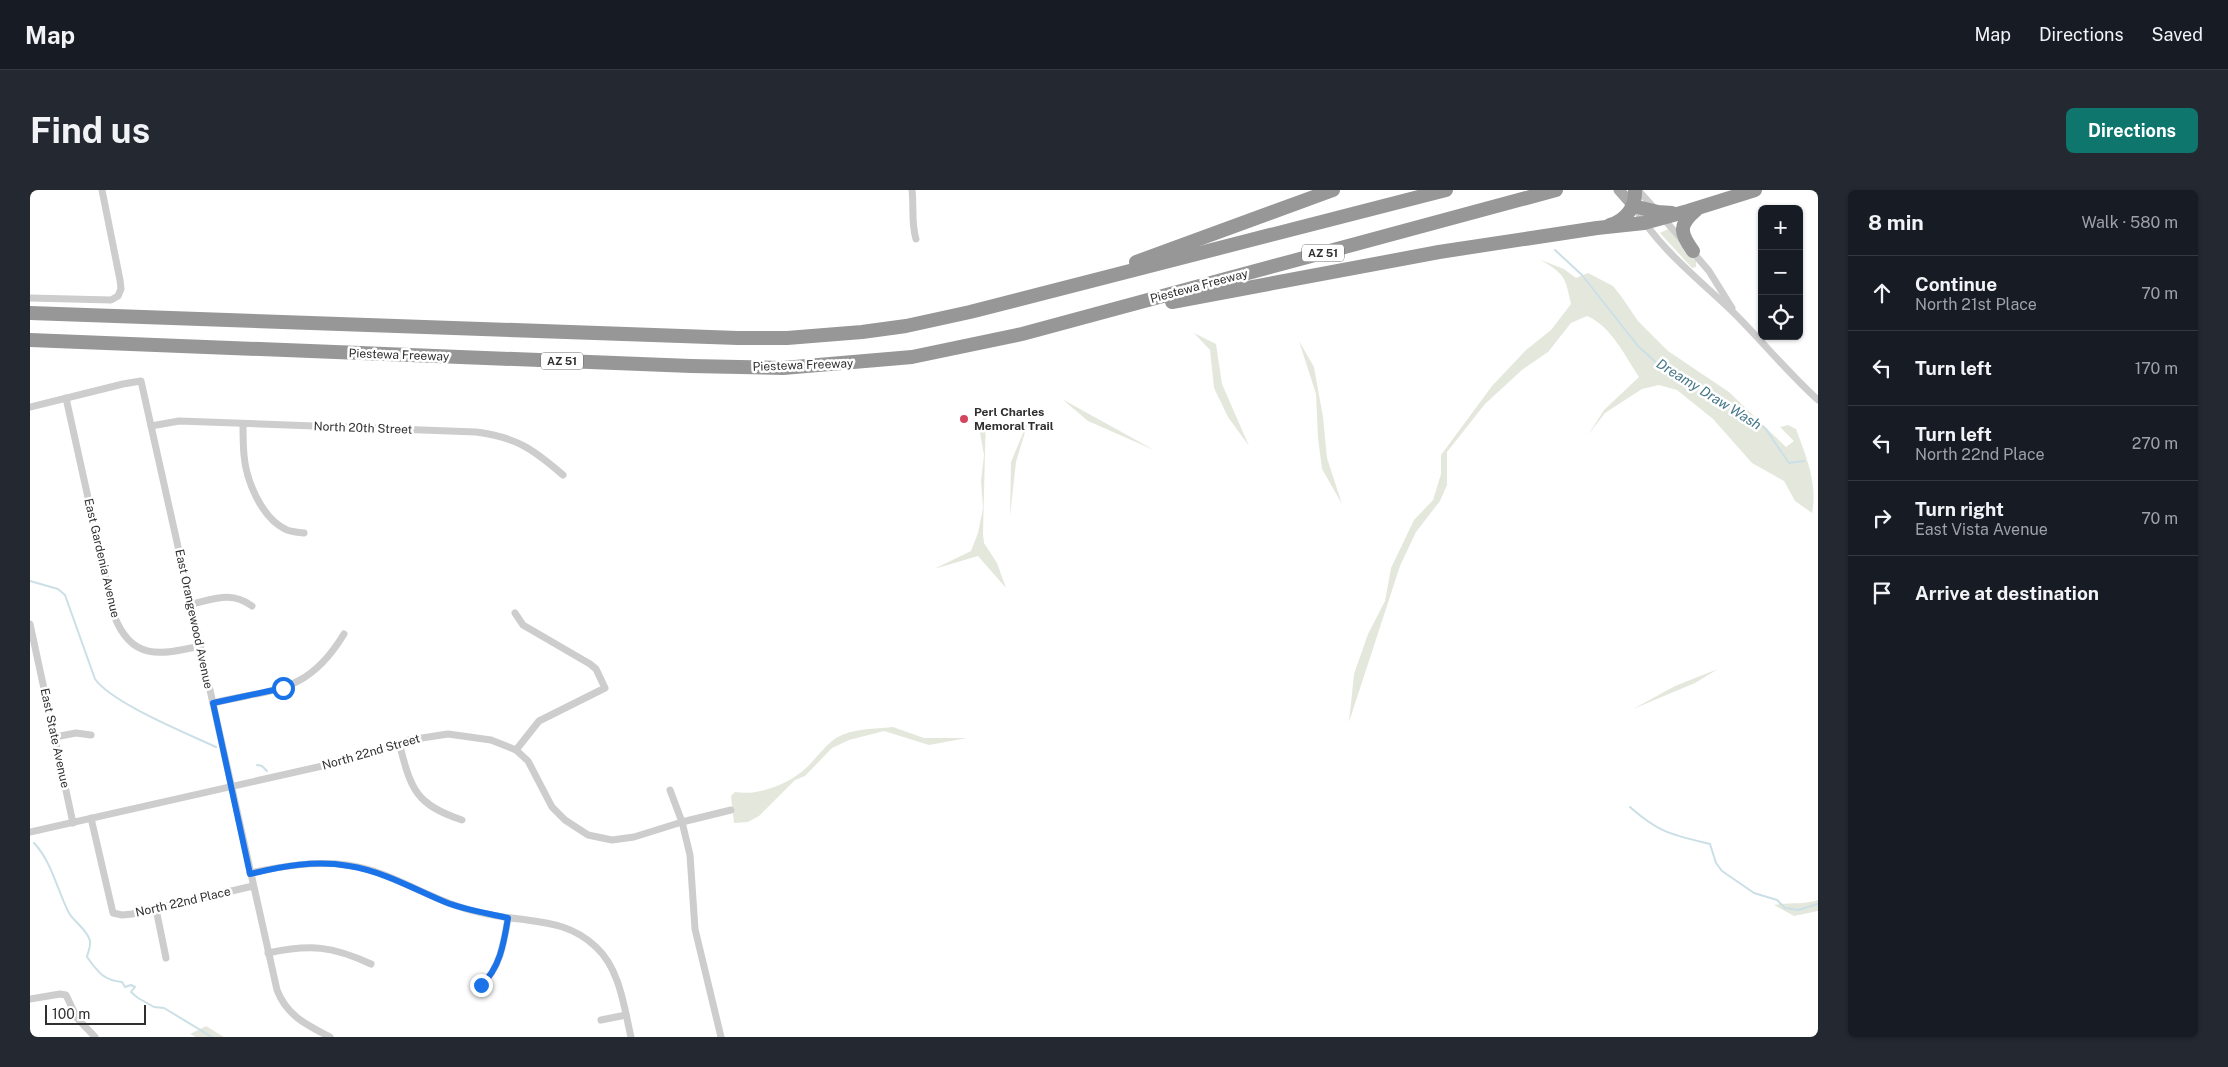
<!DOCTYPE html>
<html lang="en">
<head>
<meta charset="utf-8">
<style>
	body { margin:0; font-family:"Public Sans",sans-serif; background:#242831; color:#f1f3f6 }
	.controls { position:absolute; right:15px; top:15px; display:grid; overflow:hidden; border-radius:8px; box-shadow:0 1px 4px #0004 }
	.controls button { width:45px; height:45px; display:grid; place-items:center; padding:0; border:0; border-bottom:1px solid #363941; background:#171b24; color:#f1f3f6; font:25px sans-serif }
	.scale { position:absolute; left:15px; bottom:12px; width:101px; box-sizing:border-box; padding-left:5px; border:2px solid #303030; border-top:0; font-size:14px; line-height:18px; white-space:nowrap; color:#303030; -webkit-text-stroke:4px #fff; paint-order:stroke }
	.stop { position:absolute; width:15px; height:15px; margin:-11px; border:4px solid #1a73e8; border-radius:50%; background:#fff }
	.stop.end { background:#1a73e8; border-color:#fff; box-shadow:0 1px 5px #0008 }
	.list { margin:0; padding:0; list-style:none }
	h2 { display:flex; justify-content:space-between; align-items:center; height:65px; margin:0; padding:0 20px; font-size:21px }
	h2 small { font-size:16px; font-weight:400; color:#9ea1a6 }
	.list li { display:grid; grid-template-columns:32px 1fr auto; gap:15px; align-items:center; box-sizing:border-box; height:75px; padding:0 20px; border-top:1px solid #363941 }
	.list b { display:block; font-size:19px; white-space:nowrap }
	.list p { margin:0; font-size:16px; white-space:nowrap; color:#9ea1a6 }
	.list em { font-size:16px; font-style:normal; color:#9ea1a6 }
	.icon { flex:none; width:28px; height:28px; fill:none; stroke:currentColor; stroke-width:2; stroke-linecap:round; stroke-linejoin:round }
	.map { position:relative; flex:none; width:1788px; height:847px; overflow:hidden; border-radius:8px }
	header { display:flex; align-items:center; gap:30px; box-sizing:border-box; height:70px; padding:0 25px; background:#171b24; border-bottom:1px solid #363941 }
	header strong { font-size:24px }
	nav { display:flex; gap:28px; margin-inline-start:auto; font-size:18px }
	.intro { display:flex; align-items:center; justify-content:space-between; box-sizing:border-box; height:120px; padding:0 30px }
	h1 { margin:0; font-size:35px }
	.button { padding:12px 22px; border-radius:8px; background:#0f766e; color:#fff; font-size:18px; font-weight:700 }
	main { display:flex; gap:30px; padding:0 30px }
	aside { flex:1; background:#171b24; border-radius:8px; box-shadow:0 1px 4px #0004 }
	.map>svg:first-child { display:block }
</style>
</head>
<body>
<header>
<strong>Map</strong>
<nav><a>Map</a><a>Directions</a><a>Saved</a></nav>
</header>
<div class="intro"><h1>Find us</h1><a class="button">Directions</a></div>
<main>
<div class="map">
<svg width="1788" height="847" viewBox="0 0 1788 847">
	<rect width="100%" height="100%" fill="#fff"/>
	<g fill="#e4e8dc">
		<polygon points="1638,39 1666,71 1666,77 1662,78 1630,43"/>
		<path d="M 1511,70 L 1534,79 L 1546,88 L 1558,83 L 1583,96 L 1591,106 L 1608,131 L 1638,161 L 1699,202 L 1756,257 L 1764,251 L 1750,237 L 1758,235 L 1766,239 C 1776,266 1788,294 1782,323 L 1765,311 L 1754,291 L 1722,273 L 1683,229 L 1647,200 L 1629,195 L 1612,199 L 1575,223 L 1558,245 L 1574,220 L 1609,187 C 1595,166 1581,136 1557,126 L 1541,133 L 1518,162 L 1492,180 L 1455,214 L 1417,262 L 1417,295 L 1410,311 L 1386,342 L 1370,376 L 1319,532 L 1324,484 L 1338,444 L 1355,411 L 1361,378 L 1384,330 L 1403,310 L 1411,284 L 1411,265 L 1462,196 L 1496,160 L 1521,140 L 1541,114 C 1535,86 1535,85 1511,70 Z"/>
		<polygon points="1164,143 1186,154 1192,194 1219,256 1198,227 1184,198 1180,160"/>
		<polygon points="1269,151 1284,177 1293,227 1297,268 1312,314 1292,279 1288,248 1286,204"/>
		<polygon points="1032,209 1124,260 1058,231"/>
		<polygon points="956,223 953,344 954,353 967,373 976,398 948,366 904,379 941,361 948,343 953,318 951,291 954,265 949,237"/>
		<polygon points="1000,226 986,272 980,326 981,272"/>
		<polygon points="1688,479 1665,493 1603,519 1645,496"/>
		<path d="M 863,537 L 894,548 L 937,548 L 899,555 L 854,541 L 819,550 L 802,558 L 775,586 L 765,590 L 729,626 L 718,632 L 704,633 L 701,606 L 705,602 C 728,606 759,594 776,578 C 787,568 794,556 806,548 C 823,538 845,539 863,537 Z"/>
		<path d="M 1788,710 L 1788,721 L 1764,726 L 1744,715 C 1759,712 1773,715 1788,710 Z"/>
		<polygon points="176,836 194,847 166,847 160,844"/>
	</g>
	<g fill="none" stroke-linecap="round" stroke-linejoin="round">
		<g stroke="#cbdfe7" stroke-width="2">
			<polyline points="1525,60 1552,85 1608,156 1630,176 1735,238 1759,273 1774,271"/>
			<path d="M 0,391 L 28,399 L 35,405 L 65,489 C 82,513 156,543 186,557"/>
			<polyline points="227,575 232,576 237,581"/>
			<path d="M 1600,617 C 1629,643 1643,645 1680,654 L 1686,673 L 1692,681 L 1724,703 L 1747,710 L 1755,718 L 1768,720 L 1788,714"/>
			<path d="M 4,653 C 22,672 27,700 39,723 C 45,733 57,739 60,751 C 61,756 58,762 57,767 C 68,782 73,790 92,792 L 95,797 L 101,795 L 105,797 L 101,802 L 108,808 L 124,817 L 134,818 L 182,847"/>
		</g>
		<g stroke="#cdcdcd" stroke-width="7">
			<path d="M 882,0 C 884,16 881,33 886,49"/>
			<polyline points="1608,0 1626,20"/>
			<path d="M 1605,18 C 1630,60 1670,90 1705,124 C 1733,152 1758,183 1788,210"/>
			<polyline points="1633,28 1652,50"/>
			<polyline points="1661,60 1679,81 1702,118"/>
			<polyline points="0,108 81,110 88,106 91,99 90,90 72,0"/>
			<path d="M 36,208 L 84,425 C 101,471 130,465 170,456"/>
			<path d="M 0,217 L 93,194 L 111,191 L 247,800 C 257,826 277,835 300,847"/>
			<path d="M 213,234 C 213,244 213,255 214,265 C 216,290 231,327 255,339 C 260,342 267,342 274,343"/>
			<path d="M 121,236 L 149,231 L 446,242 C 486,247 503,259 533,285"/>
			<path d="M 162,414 C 185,409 201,401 222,416"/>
			<polyline points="485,423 493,435 560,474 566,479 575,498 509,531 486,560"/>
			<polyline points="0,434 43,633"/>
			<path d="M 183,513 C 244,498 277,505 314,444"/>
			<polyline points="25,547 46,543 61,545"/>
			<path d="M 369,553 C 381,598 384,614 432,630"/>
			<polyline points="640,600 652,632 660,665 665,739 691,847"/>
			<polyline points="61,628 83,723 92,725 102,724 223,696"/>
			<polyline points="0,642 310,572 379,550 418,544 461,550 486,560 498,571 522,617 535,630 558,645 582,650 604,647 652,632 701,620"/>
			<path d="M 220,683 C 253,676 284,671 317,675 C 356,680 391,704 427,716 C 447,723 469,727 490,729 C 519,733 543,735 566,757 C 590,779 594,817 601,847"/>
			<polyline points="126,719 136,768"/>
			<path d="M 238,763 C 281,754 302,756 341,774"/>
			<path d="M 451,795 C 470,779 474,752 478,728"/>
			<polyline points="0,809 30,804 36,805 47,828 65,847"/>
			<polyline points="571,830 596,825"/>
		</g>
		<polyline stroke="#a8a8a8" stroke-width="11" points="1589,0 1603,16"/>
		<g stroke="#979797" stroke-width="14">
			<polyline points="1603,16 1628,22 1642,23"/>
			<path d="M 1580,35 C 1596,30 1606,17 1605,0"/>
			<path d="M 1663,61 C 1650,43 1648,35 1666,20"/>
			<polyline points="1106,72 1303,0"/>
			<polyline points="1142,112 1409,62 1567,38 1614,33 1658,21 1725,0"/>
			<polyline points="0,123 708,148 757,148 832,142 876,136 940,122 1416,0"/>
			<polyline points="0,150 661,176 753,178 882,167 992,144 1526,0"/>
		</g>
	</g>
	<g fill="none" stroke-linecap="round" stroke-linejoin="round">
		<path stroke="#1a73e8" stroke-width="6" d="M 253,498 L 183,513 L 220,684 C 253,676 285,670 319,676 C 352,681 384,699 415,712 C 435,720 457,723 478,728 C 474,752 470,779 451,795"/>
	</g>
	<circle fill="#d3455f" stroke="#fff" stroke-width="2" cx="934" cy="229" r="5"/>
	<g text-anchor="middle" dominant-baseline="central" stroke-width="5" stroke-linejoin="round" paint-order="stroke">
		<g fill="#fff" stroke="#6e6e6e" stroke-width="1">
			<rect x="1272" y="54.5" width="42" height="17" rx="4"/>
			<rect x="511" y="162.5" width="42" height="17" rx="4"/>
		</g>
		<g font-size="11" font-weight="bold" fill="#303030">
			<text x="1293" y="63">AZ 51</text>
			<text x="532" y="171">AZ 51</text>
		</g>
		<g font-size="12" fill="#303030" stroke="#fff">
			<text transform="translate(1169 96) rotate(-15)">Piestewa Freeway</text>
			<text transform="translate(369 165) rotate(2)">Piestewa Freeway</text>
			<text transform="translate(773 175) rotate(-2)">Piestewa Freeway</text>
			<text transform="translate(333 238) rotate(2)">North 20th Street</text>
			<text transform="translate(72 368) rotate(77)">East Gardenia Avenue</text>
			<text transform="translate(164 429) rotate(78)">East Orangewood Avenue</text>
			<text transform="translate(25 548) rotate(78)">East State Avenue</text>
			<text transform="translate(341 562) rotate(-16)">North 22nd Street</text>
			<text transform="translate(153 712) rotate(-13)">North 22nd Place</text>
		</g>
		<g font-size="12" font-weight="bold" fill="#303030" stroke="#fff" text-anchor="start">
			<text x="944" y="222">Perl Charles<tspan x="944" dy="14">Memoral Trail</tspan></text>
		</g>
		<g font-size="14" font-style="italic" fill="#46778a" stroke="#fff">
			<text transform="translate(1679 204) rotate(32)">Dreamy Draw Wash</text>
		</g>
	</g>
</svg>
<div class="controls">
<button>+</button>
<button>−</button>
<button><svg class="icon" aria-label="locate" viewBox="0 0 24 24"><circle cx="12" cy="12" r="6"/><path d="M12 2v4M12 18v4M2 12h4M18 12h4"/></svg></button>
</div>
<div class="scale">100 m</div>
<div class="stop" style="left:253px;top:498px"></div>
<div class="stop end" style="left:451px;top:795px"></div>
</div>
<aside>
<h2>8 min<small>Walk · 580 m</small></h2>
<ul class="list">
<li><svg class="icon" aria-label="ahead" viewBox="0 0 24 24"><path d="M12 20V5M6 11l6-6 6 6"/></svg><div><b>Continue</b><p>North 21st Place</p></div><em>70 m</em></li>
<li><svg class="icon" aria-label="left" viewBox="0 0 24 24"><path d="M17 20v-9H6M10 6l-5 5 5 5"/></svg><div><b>Turn left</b></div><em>170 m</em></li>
<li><svg class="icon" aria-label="left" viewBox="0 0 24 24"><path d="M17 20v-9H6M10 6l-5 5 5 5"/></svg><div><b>Turn left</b><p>North 22nd Place</p></div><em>270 m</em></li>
<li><svg class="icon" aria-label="right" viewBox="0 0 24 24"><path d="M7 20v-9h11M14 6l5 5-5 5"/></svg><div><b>Turn right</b><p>East Vista Avenue</p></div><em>70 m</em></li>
<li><svg class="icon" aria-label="arrive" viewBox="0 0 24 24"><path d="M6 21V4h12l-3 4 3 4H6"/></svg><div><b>Arrive at destination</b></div></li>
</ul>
</aside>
</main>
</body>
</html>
